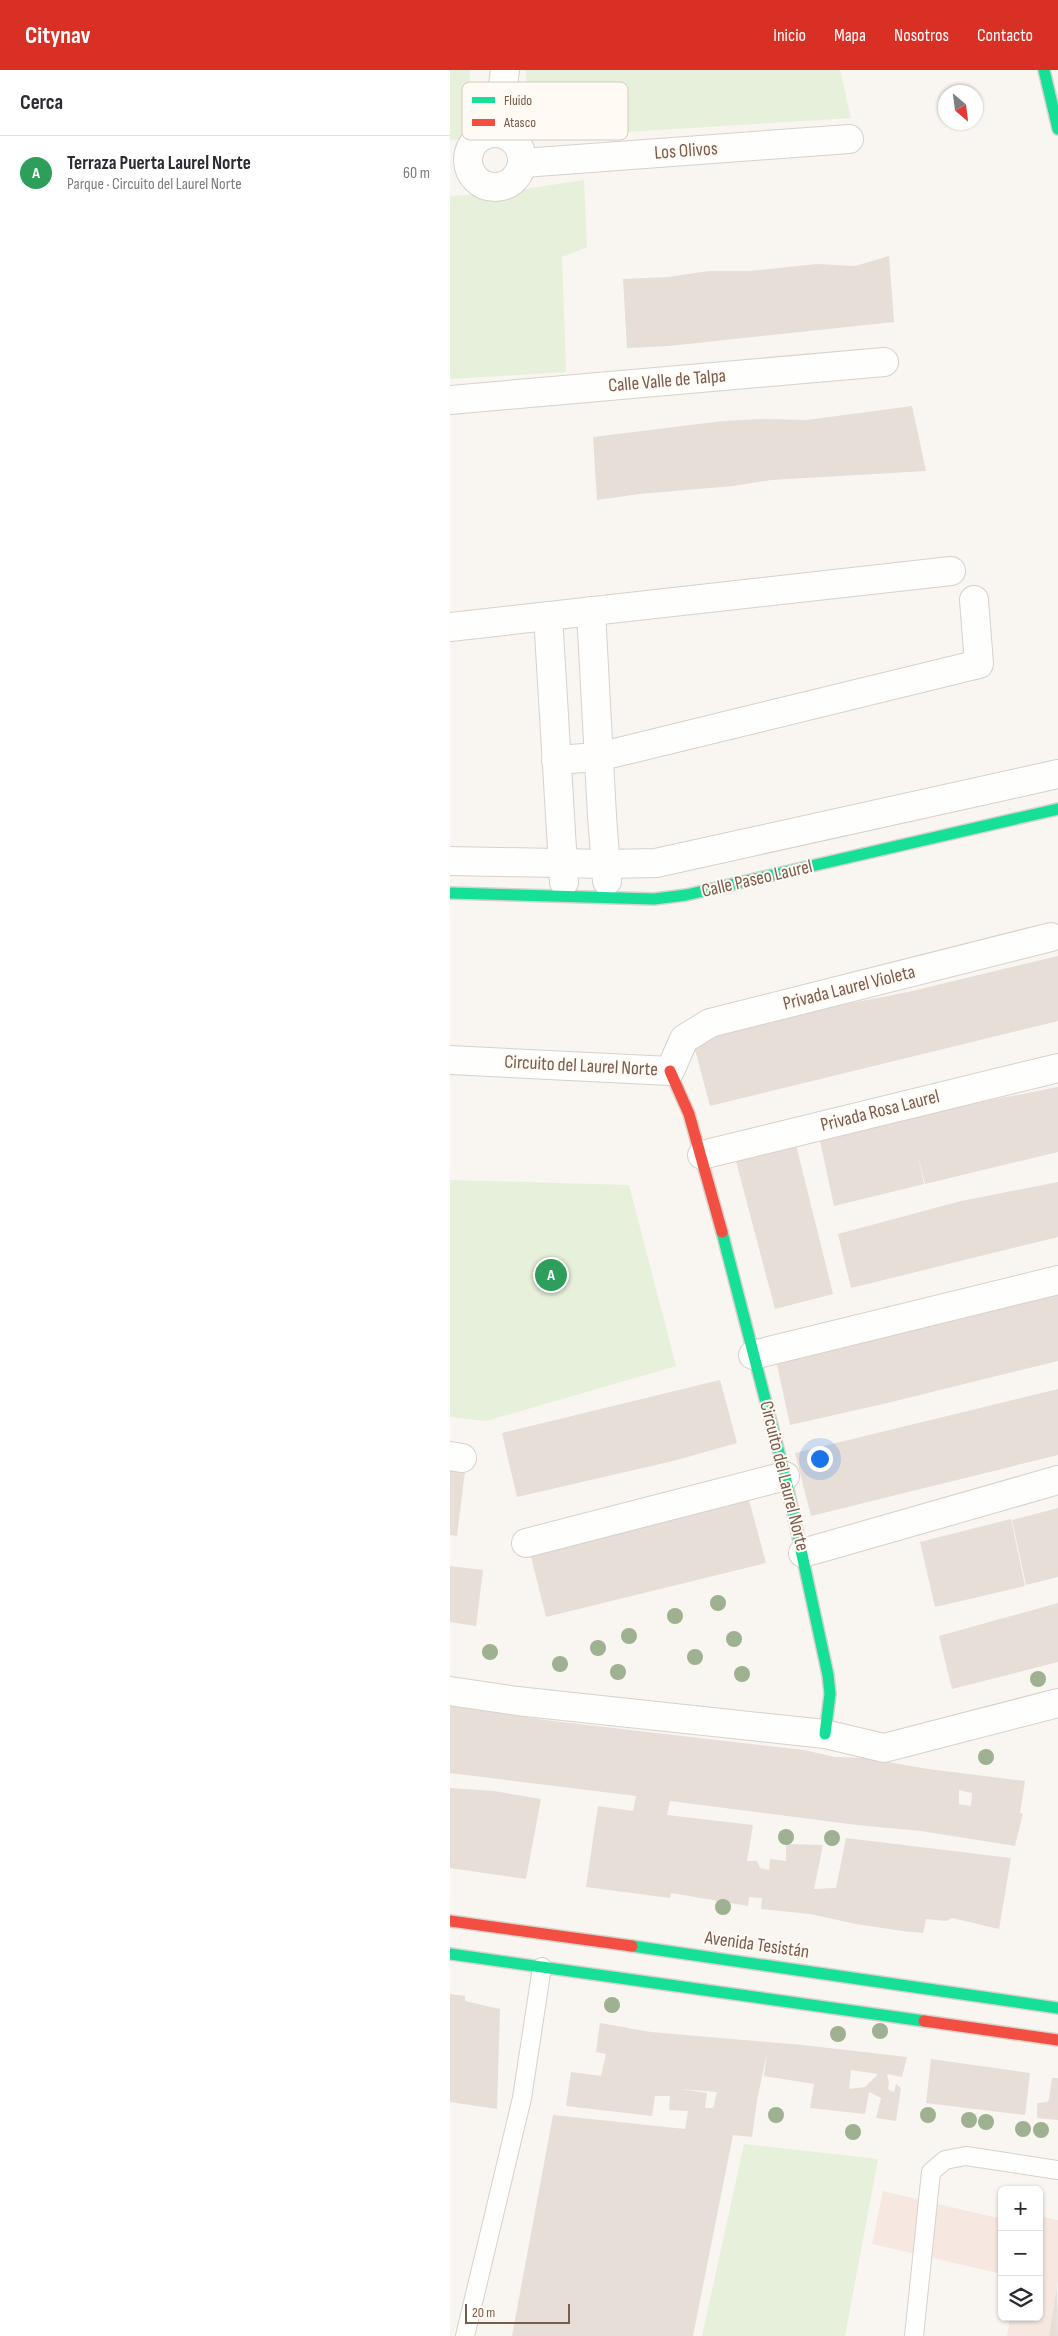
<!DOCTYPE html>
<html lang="es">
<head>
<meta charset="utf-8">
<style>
	body { margin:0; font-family:"Sofia Sans Condensed",sans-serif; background:#f7f7f7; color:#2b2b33 }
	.controls { position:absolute; right:15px; bottom:15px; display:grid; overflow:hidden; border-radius:8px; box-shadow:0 1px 4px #0004 }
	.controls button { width:45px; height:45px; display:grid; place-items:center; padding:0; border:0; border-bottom:1px solid #e1e1e2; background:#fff; color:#2b2b33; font:25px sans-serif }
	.compass { position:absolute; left:488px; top:15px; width:45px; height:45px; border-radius:50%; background:#fff; box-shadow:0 1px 4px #0004; rotate:152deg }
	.scale { position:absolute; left:15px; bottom:12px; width:105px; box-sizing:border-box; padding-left:5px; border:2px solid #7a5c4d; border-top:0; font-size:14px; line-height:18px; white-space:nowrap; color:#7a5c4d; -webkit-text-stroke:4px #fffaf3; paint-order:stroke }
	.you { position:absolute; left:369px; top:1388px; width:18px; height:18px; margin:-12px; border:4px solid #fff; border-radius:50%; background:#1a73e8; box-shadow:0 0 0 8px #1a73e833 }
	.badge { display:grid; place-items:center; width:32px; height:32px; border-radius:50%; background:#d93025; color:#fff; font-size:16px; font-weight:700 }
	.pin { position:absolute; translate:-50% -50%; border:2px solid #fff; box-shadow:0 1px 5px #0006 }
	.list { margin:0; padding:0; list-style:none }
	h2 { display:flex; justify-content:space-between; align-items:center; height:65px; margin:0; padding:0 20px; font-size:21px }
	h2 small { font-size:16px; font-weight:400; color:#7c7c81 }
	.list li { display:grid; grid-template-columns:32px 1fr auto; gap:15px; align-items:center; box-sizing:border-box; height:75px; padding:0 20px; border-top:1px solid #e1e1e2 }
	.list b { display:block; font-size:19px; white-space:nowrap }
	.list p { margin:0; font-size:16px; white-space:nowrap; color:#7c7c81 }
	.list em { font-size:16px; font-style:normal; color:#7c7c81 }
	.icon { flex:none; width:28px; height:28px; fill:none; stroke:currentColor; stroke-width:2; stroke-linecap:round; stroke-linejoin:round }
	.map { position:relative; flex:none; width:608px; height:2266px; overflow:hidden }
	header { display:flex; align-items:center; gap:30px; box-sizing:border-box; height:70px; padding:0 25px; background:#d93025; color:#fff }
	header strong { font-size:24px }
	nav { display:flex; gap:28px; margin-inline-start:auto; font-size:18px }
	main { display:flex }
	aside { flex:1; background:#fff }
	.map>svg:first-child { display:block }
</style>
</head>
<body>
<header>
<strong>Citynav</strong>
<nav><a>Inicio</a><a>Mapa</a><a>Nosotros</a><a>Contacto</a></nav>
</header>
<main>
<aside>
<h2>Cerca<small></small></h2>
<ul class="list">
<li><span class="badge" style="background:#2e9e5b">A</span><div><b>Terraza Puerta Laurel Norte</b><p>Parque · Circuito del Laurel Norte</p></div><em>60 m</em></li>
</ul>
</aside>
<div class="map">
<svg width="608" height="2266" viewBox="0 0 608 2266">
	<rect width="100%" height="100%" fill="#f9f5f0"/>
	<g fill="#f6e8e1">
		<polygon points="433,2121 552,2149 552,2204 422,2174"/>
		<polygon points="589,2146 608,2150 608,2210 599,2266 557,2266 560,2247 589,2247"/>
	</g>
	<g fill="#e7f0db">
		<polygon points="0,0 20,0 17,69 0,70"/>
		<polygon points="76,0 390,0 401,48 78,68"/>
		<polygon points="134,110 137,177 112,187 116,302 0,309 0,126 48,123"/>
		<polygon points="0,1110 179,1115 226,1296 36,1351 0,1347"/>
		<polygon points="294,2074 428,2089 395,2266 252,2266"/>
	</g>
	<g fill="#e6ded7" fill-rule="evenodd">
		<polygon points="439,186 444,252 219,276 177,278 173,209 218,207 259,201 299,201 367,194 405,196"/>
		<polygon points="462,336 476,401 321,410 283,416 189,424 147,430 143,367 273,351 313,349 357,350"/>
		<polygon points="608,886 608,951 260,1036 243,972 391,935 458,922"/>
		<polygon points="608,1017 608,1082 475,1114 467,1082 474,1114 384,1136 370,1071 490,1040"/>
		<polygon points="344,1067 383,1224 325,1239 283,1080"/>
		<polygon points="608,1112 608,1167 401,1218 388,1164 511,1131"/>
		<polygon points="608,1224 608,1291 433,1334 340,1355 326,1290"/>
		<polygon points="270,1310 287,1373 223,1391 67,1427 52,1363"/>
		<polygon points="608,1319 608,1385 361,1446 345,1383"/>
		<polygon points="0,1399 15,1401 7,1466 0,1465"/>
		<polygon points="299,1430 316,1493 96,1547 80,1483"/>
		<polygon points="608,1438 608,1507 576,1515 562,1450"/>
		<polygon points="561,1449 575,1516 485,1537 470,1472"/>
		<polygon points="0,1496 33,1500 26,1556 0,1552"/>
		<polygon points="608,1533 608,1592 502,1619 489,1566"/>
		<path d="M 0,1636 L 103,1651 L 354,1680 L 385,1687 L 415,1688 L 478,1699 L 575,1711 L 570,1743 L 573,1744 L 565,1776 L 471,1761 L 407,1755 L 220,1731 L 217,1745 L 303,1755 L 297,1791 L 307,1791 L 310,1798 L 319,1800 L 320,1789 L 336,1791 L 336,1774 L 373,1775 L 364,1819 L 386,1818 L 396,1768 L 561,1788 L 549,1859 L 502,1848 L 496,1851 L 476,1849 L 473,1863 L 452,1861 L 406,1854 L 360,1844 L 311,1839 L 312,1828 L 299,1827 L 298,1836 L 221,1823 L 220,1828 L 136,1817 L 148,1736 L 183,1741 L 186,1726 L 0,1703 ZM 509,1720 L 522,1723 L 521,1736 L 509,1734 Z"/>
		<polygon points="0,1718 44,1721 91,1729 76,1809 0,1798"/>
		<polygon points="0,1924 15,1926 15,1931 50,1939 47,2039 0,2032"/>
		<path d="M 150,1953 L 201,1962 L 352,1975 L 457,1987 L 452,2007 L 437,2004 L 439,2013 L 438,2019 L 444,2022 L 446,2014 L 451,2018 L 446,2051 L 426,2048 L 431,2028 L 419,2022 L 415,2044 L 360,2038 L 364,2014 L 314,2006 L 317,1983 L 307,2030 L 302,2067 L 283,2065 L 243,2266 L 62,2266 L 103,2045 L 235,2059 L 238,2041 L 219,2040 L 220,2026 L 205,2026 L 202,2046 L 116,2036 L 121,2002 L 151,2006 L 156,1984 L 146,1982 ZM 401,2000 L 428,2004 L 415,2017 L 399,2019 ZM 230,2019 L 267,2022 L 263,2038 L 255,2038 L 257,2023 Z"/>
		<polygon points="481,1989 580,2003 575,2045 476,2033"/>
		<polygon points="602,2008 608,2008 608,2050 587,2048 587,2033 597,2032 599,2029"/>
		<polygon points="607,2216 608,2266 599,2266"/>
	</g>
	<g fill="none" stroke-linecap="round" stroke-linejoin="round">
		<g stroke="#d7d1cb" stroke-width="20">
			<g id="lane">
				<polyline points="15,2266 72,2028 92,1897"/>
				<polyline points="464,2266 481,2102 495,2090 516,2086 608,2100"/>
			</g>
		</g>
		<g stroke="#d7d1cb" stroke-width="30">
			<g id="street">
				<polyline points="47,62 55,0"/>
				<circle cx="45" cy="90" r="27"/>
				<polyline points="73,93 399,69"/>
				<polyline points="0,330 434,292"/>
				<polyline points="141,541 152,746 157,811"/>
				<polyline points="98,546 114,812"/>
				<polyline points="0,557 501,501"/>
				<polyline points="106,690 148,687 529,594 524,530"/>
				<polyline points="0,791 156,794 206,793 608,704"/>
				<polyline points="0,990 220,1001 234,969 260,953 601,867"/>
				<polyline points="252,1085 608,998"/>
				<polyline points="303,1285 608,1210"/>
				<polyline points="0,1386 12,1388"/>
				<polyline points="76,1473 335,1406"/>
				<polyline points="353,1483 608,1410"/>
				<polyline points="0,1621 67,1631 375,1664 434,1678 608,1633"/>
			</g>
		</g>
		<g stroke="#d9d2cb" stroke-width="14">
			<g id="fast">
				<polyline points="594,0 608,59"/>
				<polyline points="0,823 204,829 236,825 608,739"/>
				<polyline points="272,1162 335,1406 378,1605 380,1624 375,1664"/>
				<polyline points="182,1876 608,1938"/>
				<polyline points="0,1884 474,1951"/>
			</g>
		</g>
		<g stroke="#d9d2cb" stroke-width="14">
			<g id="jam">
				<polyline points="220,1001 239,1044 272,1162"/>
				<polyline points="0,1851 182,1876"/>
				<polyline points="474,1951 608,1970"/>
			</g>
		</g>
		<use href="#lane" stroke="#fefefd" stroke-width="18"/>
		<use href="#street" stroke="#fefefd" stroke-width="28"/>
		<use href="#fast" stroke="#16e098" stroke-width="11"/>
		<use href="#jam" stroke="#f24e42" stroke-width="11"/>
	</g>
	<g fill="#9eb190">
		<circle cx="268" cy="1533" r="8"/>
		<circle cx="225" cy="1546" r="8"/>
		<circle cx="179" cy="1566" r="8"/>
		<circle cx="284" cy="1569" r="8"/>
		<circle cx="148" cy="1578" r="8"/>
		<circle cx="40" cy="1582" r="8"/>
		<circle cx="245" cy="1587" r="8"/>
		<circle cx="110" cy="1594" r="8"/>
		<circle cx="168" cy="1602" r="8"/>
		<circle cx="292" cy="1604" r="8"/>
		<circle cx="588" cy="1609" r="8"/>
		<circle cx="536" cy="1687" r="8"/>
		<circle cx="336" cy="1767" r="8"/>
		<circle cx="382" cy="1768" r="8"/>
		<circle cx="273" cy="1837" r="8"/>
		<circle cx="162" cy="1935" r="8"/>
		<circle cx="430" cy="1961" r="8"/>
		<circle cx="388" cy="1964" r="8"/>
		<circle cx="326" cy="2045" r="8"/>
		<circle cx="478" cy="2045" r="8"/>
		<circle cx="519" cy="2050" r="8"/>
		<circle cx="536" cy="2052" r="8"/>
		<circle cx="573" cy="2059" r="8"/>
		<circle cx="591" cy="2060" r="8"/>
		<circle cx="403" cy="2062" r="8"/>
	</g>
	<g text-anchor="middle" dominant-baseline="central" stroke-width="4" stroke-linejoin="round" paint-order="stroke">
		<g font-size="19" fill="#7a5c4d" stroke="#fffaf3">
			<text transform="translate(236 81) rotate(-4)">Los Olivos</text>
			<text transform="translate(217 311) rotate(-5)">Calle Valle de Talpa</text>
			<text transform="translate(307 809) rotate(-13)">Calle Paseo Laurel</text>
			<text transform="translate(399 918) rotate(-14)">Privada Laurel Violeta</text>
			<text transform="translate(131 996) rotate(3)">Circuito del Laurel Norte</text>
			<text transform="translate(430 1041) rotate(-14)">Privada Rosa Laurel</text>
			<text transform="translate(334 1406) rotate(76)">Circuito del Laurel Norte</text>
			<text transform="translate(307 1875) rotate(8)">Avenida Tesistán</text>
		</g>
	</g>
	<rect x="12" y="12" width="166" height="58" rx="8" fill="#fffaf3" stroke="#d7cbc1" stroke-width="1"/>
	<rect x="22" y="27" width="23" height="6" fill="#16e098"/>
	<rect x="22" y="49" width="23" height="7" fill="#f24e42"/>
	<g font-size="14" fill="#7a5c4d">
		<text x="54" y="35">Fluido</text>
		<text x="54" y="57">Atasco</text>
	</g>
</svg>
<div class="controls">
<button>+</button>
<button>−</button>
<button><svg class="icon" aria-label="layers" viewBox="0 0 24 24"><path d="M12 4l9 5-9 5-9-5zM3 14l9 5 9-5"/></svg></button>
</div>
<svg class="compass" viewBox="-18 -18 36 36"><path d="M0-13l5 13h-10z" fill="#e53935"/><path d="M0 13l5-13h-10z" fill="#7c7c81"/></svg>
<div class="scale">20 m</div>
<div class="you"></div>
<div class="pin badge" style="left:101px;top:1205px;background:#2e9e5b">A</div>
</div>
</main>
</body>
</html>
